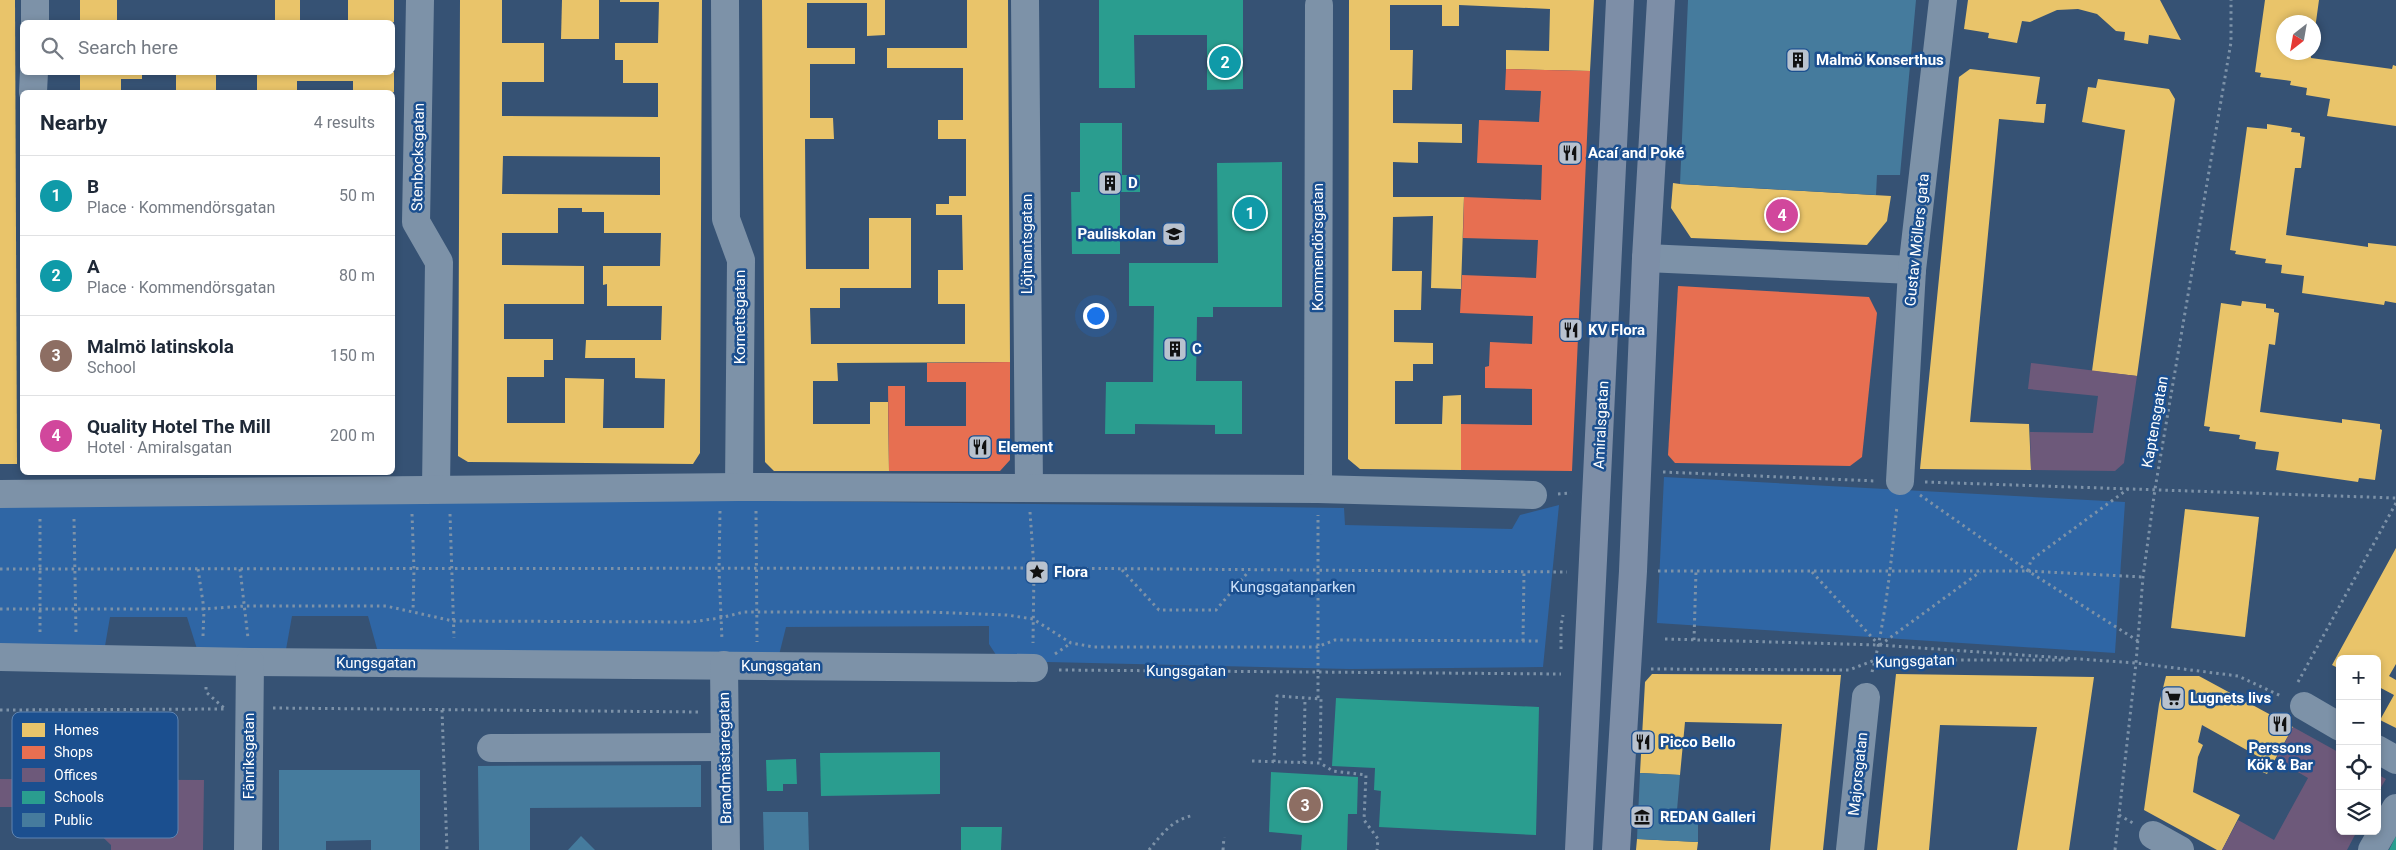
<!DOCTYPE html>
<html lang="en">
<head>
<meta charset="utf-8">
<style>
	body { margin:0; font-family:Roboto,sans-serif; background:#f6f6f7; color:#1f2937 }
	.controls { position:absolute; right:15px; bottom:15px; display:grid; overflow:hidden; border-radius:8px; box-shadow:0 2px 8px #0003 }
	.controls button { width:45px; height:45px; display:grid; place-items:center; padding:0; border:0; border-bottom:1px solid #e0e1e3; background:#fff; color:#1f2937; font:25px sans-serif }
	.compass { position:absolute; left:2276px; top:15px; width:45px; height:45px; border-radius:50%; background:#fff; box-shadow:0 2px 8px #0003; rotate:211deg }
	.you { position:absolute; left:1095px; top:315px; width:18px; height:18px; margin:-12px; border:4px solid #fff; border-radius:50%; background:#1a73e8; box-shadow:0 0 0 8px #1a73e833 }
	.badge { display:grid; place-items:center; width:32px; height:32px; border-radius:50%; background:#2563eb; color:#fff; font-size:16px; font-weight:700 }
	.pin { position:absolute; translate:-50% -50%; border:2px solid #fff; box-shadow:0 1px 5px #0006 }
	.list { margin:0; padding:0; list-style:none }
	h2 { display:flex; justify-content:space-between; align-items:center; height:65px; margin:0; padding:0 20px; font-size:21px }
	h2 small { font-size:16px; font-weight:400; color:#747a83 }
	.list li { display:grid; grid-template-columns:32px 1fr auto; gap:15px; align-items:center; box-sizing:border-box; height:80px; padding:0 20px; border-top:1px solid #e0e1e3 }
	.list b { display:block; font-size:19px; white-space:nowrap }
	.list p { margin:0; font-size:16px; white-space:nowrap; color:#747a83 }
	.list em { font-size:16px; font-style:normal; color:#747a83 }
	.icon { flex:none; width:28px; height:28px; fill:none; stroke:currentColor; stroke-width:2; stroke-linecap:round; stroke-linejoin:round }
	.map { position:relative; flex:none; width:2396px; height:850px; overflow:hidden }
	.search { position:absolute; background:#fff; box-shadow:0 2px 8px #0003; left:20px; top:20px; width:375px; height:55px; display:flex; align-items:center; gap:12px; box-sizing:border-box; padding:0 18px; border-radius:8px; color:#747a83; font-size:19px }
	.panel { position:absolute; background:#fff; box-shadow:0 2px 8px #0003; left:20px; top:90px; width:375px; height:385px; border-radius:8px }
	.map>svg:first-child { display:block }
</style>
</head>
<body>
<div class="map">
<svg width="2396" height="850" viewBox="0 0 2396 850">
	<rect width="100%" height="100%" fill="#365274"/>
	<g fill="#2f66a5">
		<polygon points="1664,477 2125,502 2115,653 1657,623"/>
		<polygon points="495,497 1344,508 1345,525 1512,529 1520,515 1559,505 1543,667 1350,669 1000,661 989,644 989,626 786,627 778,659 379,656 368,616 292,616 285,655 197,649 187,617 110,617 105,646 0,649 0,503"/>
	</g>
	<g fill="#e9c46a" fill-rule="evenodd">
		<polygon points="0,0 15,0 17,464 0,464"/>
		<rect x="80" y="0" width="37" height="22"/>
		<rect x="275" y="0" width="25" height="22"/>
		<rect x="348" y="0" width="46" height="22"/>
		<path d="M 460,0 L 502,0 L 502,43 L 544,43 L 544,82 L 502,82 L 502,116 L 658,117 L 658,83 L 623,83 L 623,60 L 615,60 L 615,43 L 658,43 L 659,2 L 620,2 L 620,0 L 702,0 L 700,453 L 693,464 L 468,462 L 458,456 ZM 503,156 L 660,157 L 660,195 L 502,194 ZM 558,208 L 582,208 L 582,212 L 604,212 L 604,233 L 661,233 L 660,266 L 603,266 L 603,285 L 607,284 L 607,306 L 662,306 L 661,340 L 586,340 L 585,358 L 635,358 L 635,378 L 665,379 L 664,428 L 603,428 L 604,379 L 565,378 L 565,423 L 507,423 L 507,377 L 544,377 L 544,360 L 553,360 L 553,339 L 504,339 L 504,304 L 584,304 L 584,266 L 502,265 L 502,233 L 558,233 Z"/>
		<polygon points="562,0 599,0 599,39 561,39"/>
		<polygon points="762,0 885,0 885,35 867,36 867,3 807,3 807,48 855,48 855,64 810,64 810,118 833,118 834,139 805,139 806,269 869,269 869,218 911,218 911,288 840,288 840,308 810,308 811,344 965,344 965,304 938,304 938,270 963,270 962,215 936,215 936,204 949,204 949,196 966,196 966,139 938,139 938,120 963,120 963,68 887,68 887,48 967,48 967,0 1008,0 1010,362 837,363 838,381 813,381 813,424 870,424 870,402 888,402 889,471 774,471 765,462"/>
		<polygon points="1349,0 1594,0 1590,71 1506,69 1506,50 1549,51 1550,9 1459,5 1459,26 1442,26 1442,5 1390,5 1390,50 1413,50 1412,90 1393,90 1393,123 1462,124 1462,143 1418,142 1418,163 1393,162 1393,197 1464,197 1461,289 1431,288 1433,216 1393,217 1392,271 1422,271 1421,310 1394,310 1394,342 1433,343 1433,364 1413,364 1413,381 1395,381 1395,424 1442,424 1443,396 1461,395 1461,470 1360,469 1348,459"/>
		<polygon points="1968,0 2160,0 2181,40 2149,35 2148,44 2124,40 2125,32 2116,31 2097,14 2078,9 2057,10 2030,22 2022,21 2017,43 1988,38 1989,33 1964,29"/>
		<polygon points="2265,0 2319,0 2315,29 2314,22 2284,22 2284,52 2311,52 2311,58 2392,69 2393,65 2396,66 2396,126 2327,116 2330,99 2306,95 2307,88 2290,85 2291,81 2260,77 2261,73 2255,72"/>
		<polygon points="1970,69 2040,77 2036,104 2046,104 2044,123 1999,119 1970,422 2029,424 2031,470 1920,469 1959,77"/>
		<polygon points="80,72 142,72 142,79 121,79 121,92 80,92"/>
		<rect x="176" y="72" width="40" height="20"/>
		<polygon points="257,72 394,72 394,92 353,92 353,81 297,81 297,92 257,92"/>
		<polygon points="2098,79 2169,89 2175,99 2137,376 2092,371 2125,130 2082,122 2088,87 2096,88"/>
		<polygon points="2267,124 2292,128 2291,132 2300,133 2300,136 2305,137 2301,168 2295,168 2286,235 2368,247 2368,243 2396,246 2396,303 2385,301 2384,305 2302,293 2304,276 2281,273 2282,265 2265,263 2266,259 2235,254 2236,251 2230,250 2247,127 2267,129"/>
		<polygon points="1673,183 1680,184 1891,196 1887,221 1867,245 1691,238 1671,208"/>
		<polygon points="2242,301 2266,304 2266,308 2274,309 2274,312 2279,313 2275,345 2269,344 2260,412 2342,423 2342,419 2380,424 2380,429 2382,430 2375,480 2359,478 2358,482 2276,470 2279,452 2255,449 2256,442 2239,439 2240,435 2209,431 2210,427 2204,426 2221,303 2241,306"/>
		<polygon points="2185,509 2259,517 2245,637 2171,628"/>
		<polygon points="2396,548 2396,664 2389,676 2396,680 2396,728 2380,720 2394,695 2377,686 2377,659 2340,659 2340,669 2332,665"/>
		<polygon points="1652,674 1841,675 1823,850 1770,850 1782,724 1685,722 1680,775 1640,773 1645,682"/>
		<polygon points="1896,674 2094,677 2069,850 2017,850 2037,727 1940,725 1929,850 1877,850"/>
		<polygon points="2166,676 2199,676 2293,727 2267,774 2256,769 2261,758 2202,725 2198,742 2203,745 2198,757 2193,792 2240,815 2222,850 2217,850 2144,810 2159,704"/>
		<polygon points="1637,839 1698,842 1697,850 1636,850"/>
	</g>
	<g fill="#e76f51">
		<polygon points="1506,69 1590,71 1572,471 1461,470 1461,424 1532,425 1532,389 1485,388 1485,367 1489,366 1490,342 1532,344 1533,316 1460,313 1462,275 1536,278 1538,240 1463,238 1464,197 1541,200 1542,165 1477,163 1479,120 1539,122 1541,91 1505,90"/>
		<polygon points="1678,286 1869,297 1877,313 1862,457 1850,466 1675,463 1668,455"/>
		<polygon points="1010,362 1010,460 1000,471 889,471 888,386 905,386 905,426 966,426 966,382 927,382 927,363"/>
	</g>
	<g fill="#6d597a">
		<polygon points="2031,363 2137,376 2124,463 2115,471 2031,470 2030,432 2093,433 2098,396 2028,389"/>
		<polygon points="2293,727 2340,753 2340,831 2357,831 2347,850 2222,850 2238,820 2274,840 2308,778 2276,759"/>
		<polygon points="2377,774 2386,779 2377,794"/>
		<polygon points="0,779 204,780 203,850 111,850 111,845 71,807 0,807"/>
	</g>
	<g fill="#2a9d8f">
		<polygon points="1099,0 1243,0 1243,89 1207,90 1207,35 1134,35 1135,88 1099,88"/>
		<polygon points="1080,123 1122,123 1122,175 1140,175 1140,192 1120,192 1120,254 1072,254 1071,192 1080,192"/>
		<polygon points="1282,162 1282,307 1213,307 1213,317 1197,317 1196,381 1242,381 1242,434 1215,434 1215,425 1135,424 1135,434 1105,434 1106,382 1153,382 1154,306 1129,306 1129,263 1218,263 1217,163"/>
		<polygon points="1336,698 1539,707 1536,835 1379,827 1381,791 1374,790 1375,768 1332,766"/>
		<polygon points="940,752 940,794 821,796 820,753"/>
		<polygon points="796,759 797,784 783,784 783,791 767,791 766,760"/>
		<polygon points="1271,772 1358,777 1357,814 1348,814 1347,850 1301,850 1302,835 1269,832"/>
		<polygon points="961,827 1002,827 1001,850 961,850"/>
		<polygon points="2396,836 2396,850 2389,850"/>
	</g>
	<g fill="#457b9d">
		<polygon points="1688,0 1916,0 1900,175 1877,175 1876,195 1680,184"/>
		<polygon points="701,765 701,807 530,808 530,850 479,850 478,766"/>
		<polygon points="279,770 420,770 420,850 371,850 371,840 326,841 326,850 279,850"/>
		<polygon points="1640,773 1680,775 1676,822 1698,823 1698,842 1637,839"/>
		<polygon points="763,812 808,812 809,850 764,850"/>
		<polygon points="581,836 595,850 568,850"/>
	</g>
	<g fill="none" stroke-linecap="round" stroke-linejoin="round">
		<g stroke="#7d92a8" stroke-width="3" stroke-dasharray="2.5 4" stroke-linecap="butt">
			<polyline points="1663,472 1876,481"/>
			<polyline points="1925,482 2396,498"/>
			<polyline points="1558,494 1571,493"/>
			<polyline points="1920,495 2028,571 2138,641"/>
			<polyline points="720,511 719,570 722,640"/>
			<polyline points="756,511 757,642"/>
			<polyline points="1030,512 1034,568 1033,643"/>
			<polyline points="412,514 414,569 413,611"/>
			<polyline points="450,514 454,638"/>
			<polyline points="40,519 40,633"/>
			<polyline points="74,519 76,633"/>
			<polyline points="0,569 1034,568 1567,572"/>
			<polyline points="198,569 204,609 203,636"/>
			<polyline points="240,569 248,638"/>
			<polyline points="1122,570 1159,610 1216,610 1249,571"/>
			<polyline points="1658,571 2028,571 2143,577"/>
			<polyline points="2028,571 2031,560 2128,489"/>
			<polyline points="1812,572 1879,645"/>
			<polyline points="0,609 204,609 245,606 386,606 453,621 691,622 720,618 744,612 928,612 1007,615 1033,619 1071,643 1094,647 1317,647 1335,640 1539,641"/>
			<polyline points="1665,639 1879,645 2136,663 2238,676 2281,696"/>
			<polyline points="1694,640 1696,571"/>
			<polyline points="1523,641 1524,572"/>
			<polyline points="1880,645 1980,572"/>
			<polyline points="1561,649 1561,626 1563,615"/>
			<polyline points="1055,654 1071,643"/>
			<polyline points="1651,669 1849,670 1875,660 2068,660"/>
			<polyline points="1059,670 1561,674"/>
			<path d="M 1872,672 C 1886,618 1891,562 1897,506"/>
			<polyline points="2298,682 2396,503"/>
			<polyline points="206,687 206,692 224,708"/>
			<polyline points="1318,698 1318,515"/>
			<polyline points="273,708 699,712"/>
			<polyline points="0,710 224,709"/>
			<polyline points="442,710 447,850"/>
			<polyline points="1252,761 1320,763 1333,771 1366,775 1364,820 1378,839 1377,850"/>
			<polyline points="1274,762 1277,696 1321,699 1320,763"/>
			<polyline points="1304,763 1305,698"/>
			<polyline points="2119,815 2133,823"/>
			<path d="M 1149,850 C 1161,835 1172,820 1191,816"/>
			<polyline points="1223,850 1224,837"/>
			<polyline points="2115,850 2136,663 2143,577 2155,489 2231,42 2231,0"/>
		</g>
		<g stroke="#7d92a8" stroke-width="28">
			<polyline points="420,0 416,222 439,262 436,488"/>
			<polyline points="725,0 726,219 741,260 739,487"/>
			<polyline points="1025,0 1029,488"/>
			<polyline points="35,22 35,0"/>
			<polyline points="33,92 34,72"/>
			<polyline points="1646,258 1912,270"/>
			<polyline points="1900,481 1912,270 1943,0"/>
			<polyline points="1318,489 1319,5"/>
			<polyline points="0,494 739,487 1318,489 1533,495"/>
			<polyline points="0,657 250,662 1034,668"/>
			<polyline points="724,665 726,850"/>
			<polyline points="2304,706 2340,727"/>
			<polyline points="491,748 725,747"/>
			<polyline points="2377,749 2396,760"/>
			<polyline points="2153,835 2180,850"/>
			<polyline points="248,850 250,662"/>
			<polyline points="1850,850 1866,697"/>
			<polyline points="2372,850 2396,808"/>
		</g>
		<g stroke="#7d8ea7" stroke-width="28">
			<polyline points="1579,850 1620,0"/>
			<polyline points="1616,850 1633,571 1646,258 1661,0"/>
		</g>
	</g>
	<defs>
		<g id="building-square" transform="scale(1.25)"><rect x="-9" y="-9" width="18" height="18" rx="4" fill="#b9c2ce" stroke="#1b4f8f"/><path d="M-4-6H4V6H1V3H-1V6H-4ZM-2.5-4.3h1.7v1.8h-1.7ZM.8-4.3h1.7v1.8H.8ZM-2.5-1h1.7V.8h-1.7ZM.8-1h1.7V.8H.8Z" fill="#111"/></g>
		<g id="restaurant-square" transform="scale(1.25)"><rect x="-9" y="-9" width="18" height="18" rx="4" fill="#b9c2ce" stroke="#1b4f8f"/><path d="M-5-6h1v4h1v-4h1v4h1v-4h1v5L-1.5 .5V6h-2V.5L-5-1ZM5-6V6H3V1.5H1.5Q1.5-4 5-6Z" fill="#111"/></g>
		<g id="school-square" transform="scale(1.25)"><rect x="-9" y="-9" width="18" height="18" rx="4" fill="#b9c2ce" stroke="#1b4f8f"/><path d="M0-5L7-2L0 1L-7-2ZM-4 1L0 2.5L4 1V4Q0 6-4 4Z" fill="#111"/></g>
		<g id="sight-square" transform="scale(1.25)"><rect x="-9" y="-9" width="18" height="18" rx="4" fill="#b9c2ce" stroke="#1b4f8f"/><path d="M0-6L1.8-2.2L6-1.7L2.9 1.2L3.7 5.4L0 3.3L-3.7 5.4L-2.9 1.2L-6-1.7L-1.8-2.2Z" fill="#111"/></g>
		<g id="supermarket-square" transform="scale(1.25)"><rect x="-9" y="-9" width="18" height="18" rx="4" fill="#b9c2ce" stroke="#1b4f8f"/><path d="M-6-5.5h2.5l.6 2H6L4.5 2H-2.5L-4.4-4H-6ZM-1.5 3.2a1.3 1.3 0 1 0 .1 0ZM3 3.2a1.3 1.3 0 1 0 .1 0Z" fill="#111"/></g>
		<g id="museum-square" transform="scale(1.25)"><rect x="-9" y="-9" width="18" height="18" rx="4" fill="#b9c2ce" stroke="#1b4f8f"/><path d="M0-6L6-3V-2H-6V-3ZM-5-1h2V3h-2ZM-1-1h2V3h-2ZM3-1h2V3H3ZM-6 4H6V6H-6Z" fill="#111"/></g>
	</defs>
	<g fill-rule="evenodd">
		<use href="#building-square" x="1798" y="60"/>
		<use href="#restaurant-square" x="1570" y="153"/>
		<use href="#building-square" x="1110" y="183"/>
		<use href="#school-square" x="1174" y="234"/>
		<use href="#restaurant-square" x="1571" y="330"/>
		<use href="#building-square" x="1175" y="349"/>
		<use href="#restaurant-square" x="980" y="447"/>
		<use href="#sight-square" x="1037" y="572"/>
		<use href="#supermarket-square" x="2173" y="698"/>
		<use href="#restaurant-square" x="2280" y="724"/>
		<use href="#restaurant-square" x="1643" y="742"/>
		<use href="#museum-square" x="1642" y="817"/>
	</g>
	<g text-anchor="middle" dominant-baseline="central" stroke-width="5" stroke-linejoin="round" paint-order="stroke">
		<g font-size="15" font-weight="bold" fill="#fff" stroke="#1b4f8f" text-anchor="start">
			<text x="1816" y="60">Malmö Konserthus</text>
			<text x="1588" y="153">Acaí and Poké</text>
			<text x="1128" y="183">D</text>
			<text x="1156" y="234" text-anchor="end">Pauliskolan</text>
			<text x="1588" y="330">KV Flora</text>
			<text x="1192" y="349">C</text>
			<text x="998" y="447">Element</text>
			<text x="1054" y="572">Flora</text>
			<text x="2190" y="698">Lugnets livs</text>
			<text x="1660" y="742">Picco Bello</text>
			<text x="2280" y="748" text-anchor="middle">Perssons<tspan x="2280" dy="17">Kök &amp; Bar</tspan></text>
			<text x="1660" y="817">REDAN Galleri</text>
		</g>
		<g font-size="15" fill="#fff" stroke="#1b4f8f">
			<text transform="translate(418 157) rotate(-89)">Stenbocksgatan</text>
			<text transform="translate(1917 240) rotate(-84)">Gustav Möllers gata</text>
			<text transform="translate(1027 244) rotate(-90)">Löjtnantsgatan</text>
			<text transform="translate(1318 247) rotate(-90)">Kommendörsgatan</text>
			<text transform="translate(740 317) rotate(-90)">Kornettsgatan</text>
			<text transform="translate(2155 422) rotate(-80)">Kaptensgatan</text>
			<text transform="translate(1601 425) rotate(-87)">Amiralsgatan</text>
			<text transform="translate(1915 661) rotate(-2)">Kungsgatan</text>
			<text x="376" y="663">Kungsgatan</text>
			<text x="781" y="666">Kungsgatan</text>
			<text x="1186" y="671">Kungsgatan</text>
			<text transform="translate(249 756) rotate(-90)">Fänriksgatan</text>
			<text transform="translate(725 758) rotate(-91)">Brandmästaregatan</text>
			<text transform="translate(1858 774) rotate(-84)">Majorsgatan</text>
		</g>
		<g font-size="15" fill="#cfe3fa" stroke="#1b4f8f">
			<text x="1293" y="587">Kungsgatanparken</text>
		</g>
	</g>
	<rect x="12" y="712" width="166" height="126" rx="8" fill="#1b4f8f" stroke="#5f84b1" stroke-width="1"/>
	<rect x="22" y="723" width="23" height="14" fill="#e9c46a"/>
	<rect x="22" y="746" width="23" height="13" fill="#e76f51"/>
	<rect x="22" y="768" width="23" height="14" fill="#6d597a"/>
	<rect x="22" y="791" width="23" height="13" fill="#2a9d8f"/>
	<rect x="22" y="813" width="23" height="14" fill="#457b9d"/>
	<g font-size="14" fill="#fff">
		<text x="54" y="735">Homes</text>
		<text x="54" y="757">Shops</text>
		<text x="54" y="780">Offices</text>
		<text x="54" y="802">Schools</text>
		<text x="54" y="825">Public</text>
	</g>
</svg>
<div class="controls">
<button>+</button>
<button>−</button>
<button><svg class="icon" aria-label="locate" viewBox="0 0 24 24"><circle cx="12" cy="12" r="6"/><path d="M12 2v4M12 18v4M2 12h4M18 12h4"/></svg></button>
<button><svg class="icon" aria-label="layers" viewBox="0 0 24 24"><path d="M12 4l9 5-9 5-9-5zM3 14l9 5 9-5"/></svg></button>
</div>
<svg class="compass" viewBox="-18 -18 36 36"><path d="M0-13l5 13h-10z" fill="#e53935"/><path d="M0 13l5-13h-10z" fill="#747a83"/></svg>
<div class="you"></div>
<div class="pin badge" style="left:1250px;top:213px;background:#0f9aa8">1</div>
<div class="pin badge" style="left:1225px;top:62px;background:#0f9aa8">2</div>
<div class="pin badge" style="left:1305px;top:805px;background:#8d6e63">3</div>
<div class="pin badge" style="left:1782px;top:215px;background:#d1479c">4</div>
<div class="search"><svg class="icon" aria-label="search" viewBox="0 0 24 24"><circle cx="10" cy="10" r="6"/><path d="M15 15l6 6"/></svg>Search here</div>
<section class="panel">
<h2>Nearby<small>4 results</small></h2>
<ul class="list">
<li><span class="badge" style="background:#0f9aa8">1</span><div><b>B</b><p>Place · Kommendörsgatan</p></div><em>50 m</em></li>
<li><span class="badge" style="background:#0f9aa8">2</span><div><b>A</b><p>Place · Kommendörsgatan</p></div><em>80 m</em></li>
<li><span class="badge" style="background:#8d6e63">3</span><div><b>Malmö latinskola</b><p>School</p></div><em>150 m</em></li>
<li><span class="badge" style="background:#d1479c">4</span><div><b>Quality Hotel The Mill</b><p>Hotel · Amiralsgatan</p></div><em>200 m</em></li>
</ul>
</section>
</div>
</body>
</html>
